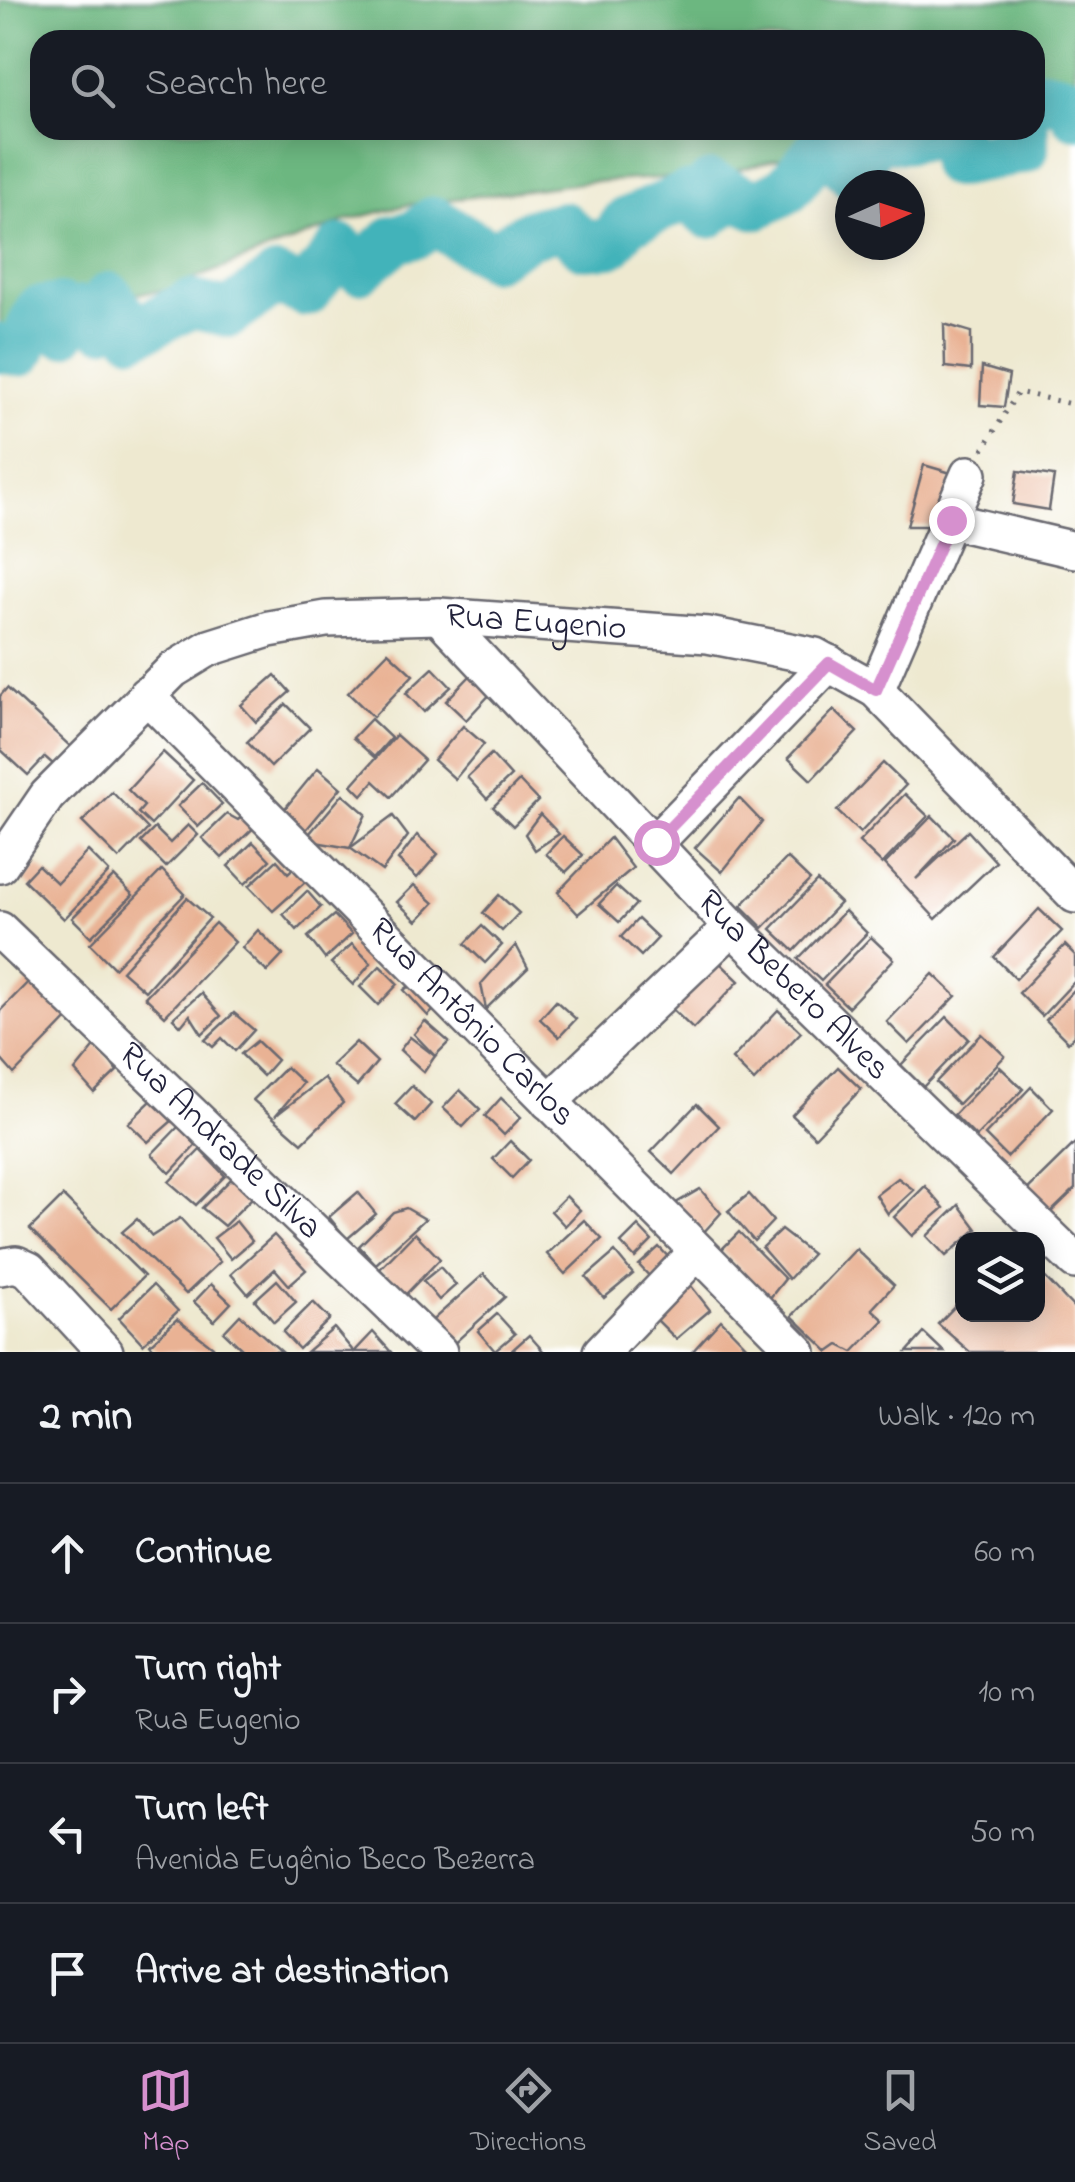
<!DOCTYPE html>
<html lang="en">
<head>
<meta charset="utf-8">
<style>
	body { margin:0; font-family:"Indie Flower",sans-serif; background:#20242c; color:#f1f3f6 }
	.controls { position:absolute; right:30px; bottom:30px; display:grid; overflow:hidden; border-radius:20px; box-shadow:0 5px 25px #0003 }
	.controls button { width:90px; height:90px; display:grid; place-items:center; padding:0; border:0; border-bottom:2px solid #363941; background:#171b24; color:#f1f3f6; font:50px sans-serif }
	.compass { position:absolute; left:835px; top:170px; width:90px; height:90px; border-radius:50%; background:#171b24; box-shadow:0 5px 25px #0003; rotate:87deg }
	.stop { position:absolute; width:30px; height:30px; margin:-22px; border:8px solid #d690ce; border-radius:50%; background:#fff }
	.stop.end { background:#d690ce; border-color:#fff; box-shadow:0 2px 10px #0008 }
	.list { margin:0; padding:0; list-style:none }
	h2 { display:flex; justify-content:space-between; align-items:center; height:130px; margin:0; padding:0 40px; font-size:42px }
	h2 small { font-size:32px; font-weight:400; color:#9ea1a6 }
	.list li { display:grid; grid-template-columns:65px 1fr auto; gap:30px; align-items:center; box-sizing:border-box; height:140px; padding:0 40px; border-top:2px solid #363941 }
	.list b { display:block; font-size:38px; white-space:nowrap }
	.list p { margin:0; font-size:32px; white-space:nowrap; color:#9ea1a6 }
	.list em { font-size:32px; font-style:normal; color:#9ea1a6 }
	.icon { flex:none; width:55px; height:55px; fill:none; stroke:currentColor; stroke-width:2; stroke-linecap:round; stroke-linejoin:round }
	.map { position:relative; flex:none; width:1075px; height:1352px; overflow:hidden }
	.search { position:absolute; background:#171b24; box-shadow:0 5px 25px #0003; left:30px; right:30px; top:30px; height:110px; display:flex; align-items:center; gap:25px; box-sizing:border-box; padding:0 35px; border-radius:30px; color:#9ea1a6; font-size:38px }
	.sheet { height:690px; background:#171b24 }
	nav { display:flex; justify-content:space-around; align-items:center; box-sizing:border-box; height:140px; border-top:2px solid #363941; background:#171b24; font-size:28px; color:#9ea1a6 }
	nav a { display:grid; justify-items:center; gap:5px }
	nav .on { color:#d690ce }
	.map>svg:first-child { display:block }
</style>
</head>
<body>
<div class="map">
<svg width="1075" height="1352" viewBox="0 0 1075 1352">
	<rect width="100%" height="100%" fill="#fff"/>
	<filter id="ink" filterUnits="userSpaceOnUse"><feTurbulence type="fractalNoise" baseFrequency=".01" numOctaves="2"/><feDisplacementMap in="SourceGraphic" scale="20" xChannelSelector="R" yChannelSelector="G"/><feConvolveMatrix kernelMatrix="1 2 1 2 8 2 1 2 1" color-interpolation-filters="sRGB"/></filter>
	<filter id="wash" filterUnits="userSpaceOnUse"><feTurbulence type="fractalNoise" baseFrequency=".0048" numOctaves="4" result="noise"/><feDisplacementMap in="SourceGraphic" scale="40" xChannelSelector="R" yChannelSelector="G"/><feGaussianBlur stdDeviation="2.25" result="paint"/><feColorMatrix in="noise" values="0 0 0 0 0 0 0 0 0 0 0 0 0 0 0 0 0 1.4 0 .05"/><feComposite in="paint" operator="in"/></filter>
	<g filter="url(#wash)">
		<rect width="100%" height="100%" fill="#eee9d0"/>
		<polygon fill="#6cb780" stroke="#476c5e" stroke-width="2.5" points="0,0 1075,0 1075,94 1035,96 1035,40 40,40 40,130 887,130 717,175 589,182 408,205 348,220 163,291 75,300 0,330"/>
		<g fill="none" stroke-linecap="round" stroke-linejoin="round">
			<g stroke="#43b3ba" stroke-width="50">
				<polyline points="1035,104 1042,94 1067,99 1075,114"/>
				<polyline points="0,348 20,352 39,311 60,308 62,332 81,311 102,325 109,297 134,333 191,304 229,313 276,280 306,292 341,249 359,269 395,239 416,234 434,221 492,256 531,233 563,226 584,245 611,243 626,222 687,196 708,214 724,201 711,185 756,205 786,190 824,144 855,177 873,136 905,139 955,130 955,163 1024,149 1024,130"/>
			</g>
		</g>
		<g id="blocks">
			<g fill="#e9b294">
				<polygon points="944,324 971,332 971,370 945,367"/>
				<polygon points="982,367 1009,375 1004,407 980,405"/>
				<polygon points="924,465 951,473 944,526 907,526"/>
				<polygon points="1018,471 1054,476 1049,510 1013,504"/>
				<polygon points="388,652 413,675 373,717 348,693"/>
				<polygon points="433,668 451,687 424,712 406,693"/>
				<polygon points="474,672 494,690 466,720 446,701"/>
				<polygon points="275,675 290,692 256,722 241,705"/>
				<polygon points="7,688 70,746 54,765 45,757 28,775 0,749 0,696"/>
				<polygon points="286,704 310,728 271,767 247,742"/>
				<polygon points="834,710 857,732 811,780 788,758"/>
				<polygon points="371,719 391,738 374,757 353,738"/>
				<polygon points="463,726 484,744 455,779 434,760"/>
				<polygon points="396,735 424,760 391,797 374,781 362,795 352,785"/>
				<polygon points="163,752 193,780 151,825 138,813 144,806 128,790"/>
				<polygon points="491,754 511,776 487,799 467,777"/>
				<polygon points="883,763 906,785 860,833 837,811"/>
				<polygon points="318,768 341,788 305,831 282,812"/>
				<polygon points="519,781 538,801 513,826 493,807"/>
				<polygon points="202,783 222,804 198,827 178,806"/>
				<polygon points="112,792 148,829 119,859 82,822"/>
				<polygon points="343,794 366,814 350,848 304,840"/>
				<polygon points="905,794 928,816 882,864 859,842"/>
				<polygon points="739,798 762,822 722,872 695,848"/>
				<polygon points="250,809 261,821 222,858 202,838 227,814 238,820"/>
				<polygon points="540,814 559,834 535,850 525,834"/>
				<polygon points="393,816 408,836 382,871 350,848"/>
				<polygon points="932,816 954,838 916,879 968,831 996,862 936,919 885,864"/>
				<polygon points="188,825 198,835 166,867 141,842 155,828 170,843"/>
				<polygon points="417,835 438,854 417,878 398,860"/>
				<polygon points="563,836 583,855 566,872 546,854"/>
				<polygon points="610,838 633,868 578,914 558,892"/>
				<polygon points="253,842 270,860 245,884 228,866"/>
				<polygon points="88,851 109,872 64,919 24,880 38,865 57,883"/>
				<polygon points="787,858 810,880 763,928 741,906"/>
				<polygon points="277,860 288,873 300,862 313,875 273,911 249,886"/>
				<polygon points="162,870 185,894 114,968 90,944"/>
				<polygon points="114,876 133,895 91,937 72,918"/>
				<polygon points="817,881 840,903 794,951 771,929"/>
				<polygon points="414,885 434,903 417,921 397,902"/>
				<polygon points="616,886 636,904 619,922 599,904"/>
				<polygon points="307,891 321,907 297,930 283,914"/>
				<polygon points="499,895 519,913 502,931 483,913"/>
				<polygon points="187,898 210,918 145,991 122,971"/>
				<polygon points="1039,909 1062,931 1016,979 994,957"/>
				<polygon points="845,911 867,933 821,981 798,959"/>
				<polygon points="334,915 352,934 325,959 308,937"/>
				<polygon points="638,919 658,938 641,956 621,937"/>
				<polygon points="215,923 235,942 165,1016 145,997"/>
				<polygon points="482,926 502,945 485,963 465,944"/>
				<polygon points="258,930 283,955 267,972 242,948"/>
				<polygon points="871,937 894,959 848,1007 825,985"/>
				<polygon points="352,944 371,963 353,985 331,963"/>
				<polygon points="516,945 528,968 486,1009 481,984"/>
				<polygon points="1065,945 1075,955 1075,981 1042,1016 1019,993"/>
				<polygon points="716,959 739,981 693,1029 670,1007"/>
				<polygon points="380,966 398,984 378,1005 360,987"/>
				<polygon points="36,974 72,1014 14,1074 0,1058 0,1011"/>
				<polygon points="933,974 956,996 909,1044 887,1022"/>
				<polygon points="421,977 443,1000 428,1016 404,990"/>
				<polygon points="1075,989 1075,1035 1068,1042 1046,1020"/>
				<polygon points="201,993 221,1016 202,1034 190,1015 181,1026 173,1018"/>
				<polygon points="556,1001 576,1019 559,1037 540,1019"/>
				<polygon points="778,1010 801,1032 754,1081 732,1059"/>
				<polygon points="234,1013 254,1030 235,1051 222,1038 213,1047 205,1040"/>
				<polygon points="947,1017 969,1039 923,1087 901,1065"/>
				<polygon points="425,1021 449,1042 435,1056 414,1034"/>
				<polygon points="982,1034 1005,1056 958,1104 936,1082"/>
				<polygon points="410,1037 435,1056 424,1072 400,1050"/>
				<polygon points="257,1041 277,1060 263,1076 241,1054"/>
				<polygon points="356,1042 377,1062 357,1086 332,1065"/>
				<polygon points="97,1044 117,1071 94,1093 75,1071"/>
				<polygon points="286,1067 303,1083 275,1116 324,1078 343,1103 302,1143 253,1100"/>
				<polygon points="838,1067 861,1089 815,1137 792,1115"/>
				<polygon points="1000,1067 1023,1089 976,1137 954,1115"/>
				<polygon points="412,1086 431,1104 415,1122 395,1104"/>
				<polygon points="1031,1087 1053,1109 1007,1157 985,1135"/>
				<polygon points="460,1090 480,1109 463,1127 443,1108"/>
				<polygon points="501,1098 521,1117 504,1135 485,1116"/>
				<polygon points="152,1100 173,1120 148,1142 128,1123"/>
				<polygon points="697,1104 719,1126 674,1174 651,1152"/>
				<polygon points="179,1126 196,1145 170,1173 152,1154"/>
				<polygon points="510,1141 529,1160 512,1178 493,1159"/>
				<polygon points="1075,1143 1075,1189 1047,1216 1024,1193"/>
				<polygon points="200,1150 225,1176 196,1205 169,1182"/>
				<polygon points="233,1177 252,1198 224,1226 202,1208"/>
				<polygon points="898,1178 914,1190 888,1214 876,1195"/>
				<polygon points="925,1186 944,1208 912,1236 894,1217"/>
				<polygon points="700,1189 721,1213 703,1233 676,1203"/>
				<polygon points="358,1192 376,1214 347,1239 329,1217"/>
				<polygon points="749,1194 773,1221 754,1241 728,1211"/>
				<polygon points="63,1196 144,1276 111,1309 30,1229"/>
				<polygon points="566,1196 580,1210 565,1226 551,1211"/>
				<polygon points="959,1205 977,1229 946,1256 927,1236"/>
				<polygon points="406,1208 425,1219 376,1264 359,1246 393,1212"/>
				<polygon points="180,1218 220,1262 186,1294 122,1232 137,1219 152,1236"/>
				<polygon points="584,1220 602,1239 565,1274 547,1254"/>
				<polygon points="236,1221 252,1241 231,1259 214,1238"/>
				<polygon points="638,1226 652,1241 635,1258 621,1243"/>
				<polygon points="781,1230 812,1254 789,1279 762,1248"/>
				<polygon points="739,1232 785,1279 769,1299 721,1250"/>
				<polygon points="415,1233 440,1259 405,1295 380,1269"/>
				<polygon points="274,1235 306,1270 289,1285 275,1269 248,1294 231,1274"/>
				<polygon points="659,1247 673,1262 654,1281 639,1265"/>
				<polygon points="856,1249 894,1285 872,1309 884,1320 853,1352 839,1345 829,1352 792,1316"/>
				<polygon points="615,1252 633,1274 604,1298 586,1277"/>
				<polygon points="440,1267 456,1285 439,1300 423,1281"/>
				<polygon points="1038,1270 1075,1309 1075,1352 970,1352 938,1324 962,1299 962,1314 1038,1314"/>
				<polygon points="484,1274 505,1297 448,1349 427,1325"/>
				<polygon points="277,1280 296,1302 274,1322 255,1300"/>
				<polygon points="688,1282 710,1310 676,1339 651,1314"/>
				<polygon points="211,1284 231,1303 214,1321 194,1302"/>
				<polygon points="153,1285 178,1311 143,1344 119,1318"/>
				<polygon points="313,1302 330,1319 299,1349 283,1332"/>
				<polygon points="497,1314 515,1334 495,1351 478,1331"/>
				<polygon points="240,1315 282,1352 245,1352 224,1332"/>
				<polygon points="177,1319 213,1347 209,1352 157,1352 150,1344"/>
				<polygon points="721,1320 752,1352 692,1352"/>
				<polygon points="334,1328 354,1352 373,1332 391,1352 306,1352"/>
				<polygon points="924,1333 944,1352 907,1352"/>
				<polygon points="529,1335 544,1352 510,1352"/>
			</g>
		</g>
	</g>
	<g filter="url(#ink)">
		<use href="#blocks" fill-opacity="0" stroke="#69686f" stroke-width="2.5"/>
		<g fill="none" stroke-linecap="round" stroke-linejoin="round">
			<g stroke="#69686f" stroke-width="40">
				<g id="minor">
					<polyline points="951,521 1075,550"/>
					<path id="s1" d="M 439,616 L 732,927 L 1075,1261"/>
					<polyline points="876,690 969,474"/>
					<path id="s2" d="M 146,695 L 798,1352"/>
					<polyline points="656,842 829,663"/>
					<path id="s3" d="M 0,865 L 47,796 L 173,670 L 209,648 L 269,629 L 326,619 L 439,616 L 708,635 L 815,656 L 876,690 L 1075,895"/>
					<path id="s4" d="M 0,930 L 439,1352"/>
					<polyline points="549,1102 732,927"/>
					<polyline points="0,1267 16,1264 29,1270 105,1352"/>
					<polyline points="601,1352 697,1252"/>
				</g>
			</g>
			<polyline stroke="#69686f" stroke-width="5" stroke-dasharray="2.5 8" stroke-linecap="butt" points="983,450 1018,392 1075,405"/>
			<use href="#minor" stroke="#fff" stroke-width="35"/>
		</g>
	</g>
	<g fill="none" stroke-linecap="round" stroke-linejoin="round" filter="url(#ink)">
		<polyline stroke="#d690ce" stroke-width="12" points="656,842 829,663 876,690 951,520"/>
	</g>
	<g text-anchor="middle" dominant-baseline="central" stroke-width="10" stroke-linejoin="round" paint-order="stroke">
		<g font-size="35" fill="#22223b" stroke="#fff">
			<text stroke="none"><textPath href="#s3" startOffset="635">Rua Eugenio</textPath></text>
			<text stroke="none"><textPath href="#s1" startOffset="512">Rua Bebeto Alves</textPath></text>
			<text stroke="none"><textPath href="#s2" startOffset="462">Rua Antônio Carlos</textPath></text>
			<text stroke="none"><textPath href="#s4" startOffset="305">Rua Andrade Silva</textPath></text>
		</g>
	</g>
</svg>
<div class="controls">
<button><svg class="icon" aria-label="layers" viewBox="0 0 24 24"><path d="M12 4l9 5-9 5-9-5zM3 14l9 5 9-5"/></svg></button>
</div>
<svg class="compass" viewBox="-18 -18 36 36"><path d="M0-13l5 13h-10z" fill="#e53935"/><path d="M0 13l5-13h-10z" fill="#9ea1a6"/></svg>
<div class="stop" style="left:656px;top:842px"></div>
<div class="stop end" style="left:951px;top:520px"></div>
<div class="search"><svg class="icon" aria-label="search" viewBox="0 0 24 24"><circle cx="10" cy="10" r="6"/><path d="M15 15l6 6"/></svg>Search here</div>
</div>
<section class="sheet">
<h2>2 min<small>Walk · 120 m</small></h2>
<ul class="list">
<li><svg class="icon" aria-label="ahead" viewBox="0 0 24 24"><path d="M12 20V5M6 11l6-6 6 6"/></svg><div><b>Continue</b></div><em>60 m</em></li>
<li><svg class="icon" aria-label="right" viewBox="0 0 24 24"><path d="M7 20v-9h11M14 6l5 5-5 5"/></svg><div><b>Turn right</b><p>Rua Eugenio</p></div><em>10 m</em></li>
<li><svg class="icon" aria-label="left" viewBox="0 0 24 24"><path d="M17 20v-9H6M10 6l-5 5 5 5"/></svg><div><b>Turn left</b><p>Avenida Eugênio Beco Bezerra</p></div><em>50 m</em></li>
<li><svg class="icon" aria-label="arrive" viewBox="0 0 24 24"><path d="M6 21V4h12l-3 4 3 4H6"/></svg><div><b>Arrive at destination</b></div></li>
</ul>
</section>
<nav>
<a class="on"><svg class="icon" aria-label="map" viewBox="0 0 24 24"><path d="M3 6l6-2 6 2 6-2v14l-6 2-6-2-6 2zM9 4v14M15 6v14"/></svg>Map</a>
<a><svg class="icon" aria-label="directions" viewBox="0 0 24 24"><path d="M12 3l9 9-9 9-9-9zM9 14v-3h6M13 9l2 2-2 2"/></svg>Directions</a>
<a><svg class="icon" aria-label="saved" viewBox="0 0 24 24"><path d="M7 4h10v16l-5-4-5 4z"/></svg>Saved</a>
</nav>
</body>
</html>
